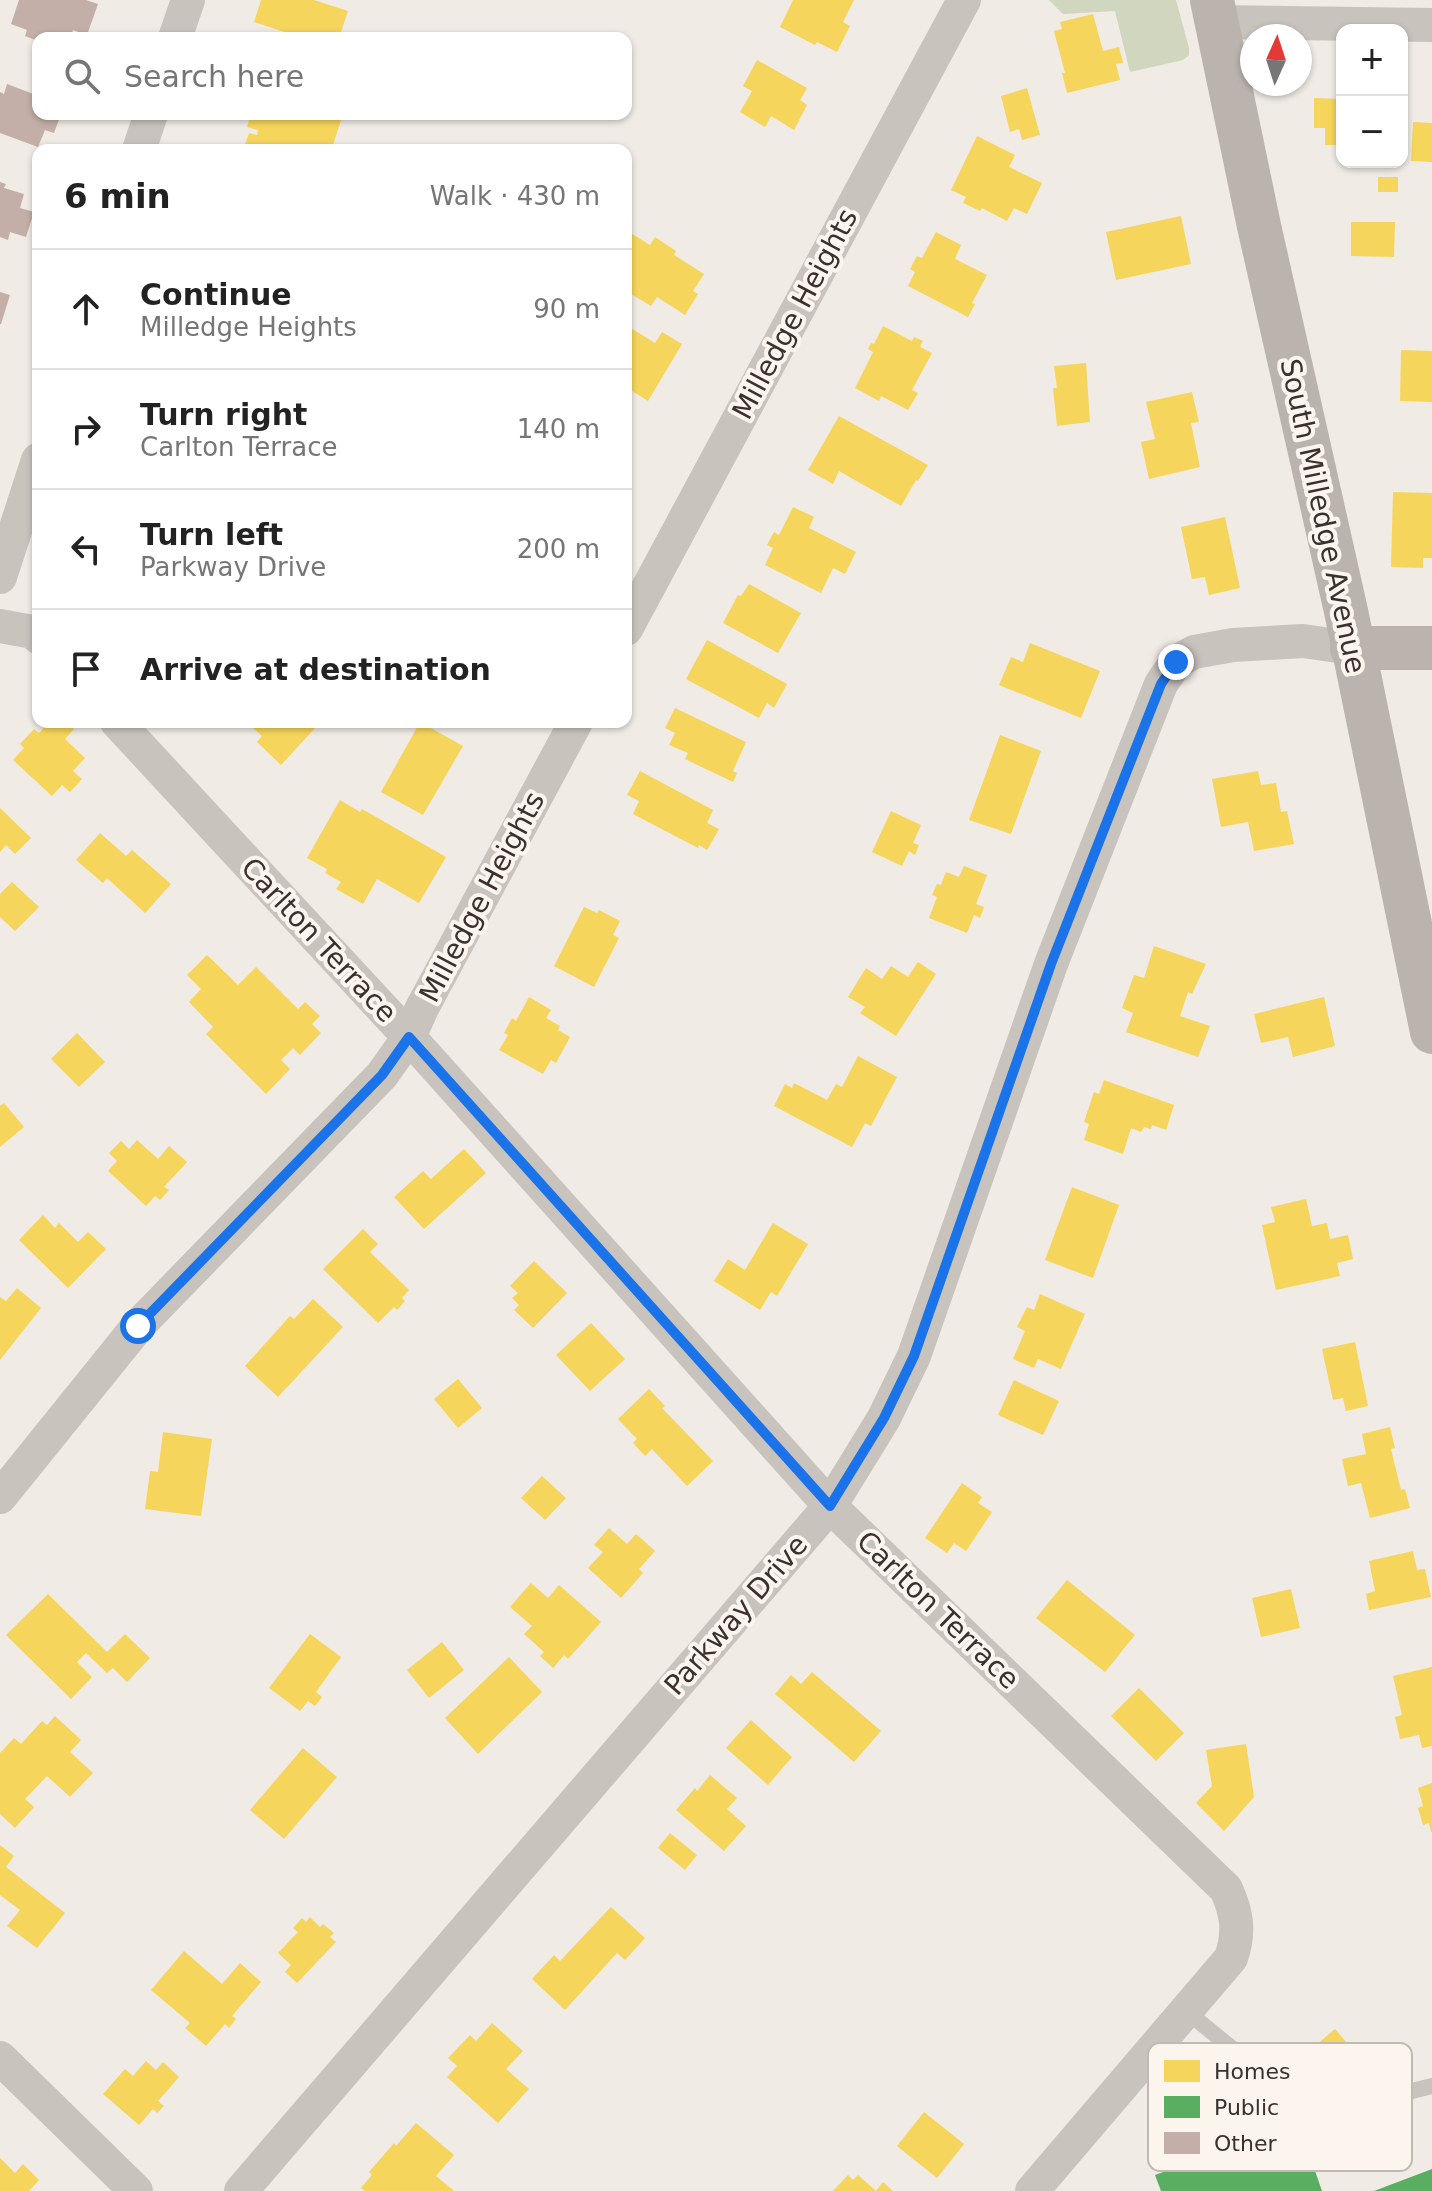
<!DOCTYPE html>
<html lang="en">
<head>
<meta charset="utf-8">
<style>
	body { margin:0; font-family:"DejaVu Sans",sans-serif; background:#f6f6f6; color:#222 }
	.controls { position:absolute; right:24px; top:24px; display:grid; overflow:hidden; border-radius:16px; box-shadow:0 2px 6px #0004 }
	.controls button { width:72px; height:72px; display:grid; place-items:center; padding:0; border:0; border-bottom:2px solid #e0e0e0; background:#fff; color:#222; font:40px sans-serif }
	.compass { position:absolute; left:1240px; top:24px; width:72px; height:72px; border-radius:50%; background:#fff; box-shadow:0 2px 6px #0004; rotate:3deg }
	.stop { position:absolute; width:24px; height:24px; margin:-18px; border:6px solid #1a73e8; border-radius:50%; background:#fff }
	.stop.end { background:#1a73e8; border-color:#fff; box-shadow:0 2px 8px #0008 }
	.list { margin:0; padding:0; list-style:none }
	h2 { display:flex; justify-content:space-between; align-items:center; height:104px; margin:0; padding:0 32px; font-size:34px }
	h2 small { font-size:26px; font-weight:400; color:#767676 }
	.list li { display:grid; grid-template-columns:52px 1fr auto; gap:24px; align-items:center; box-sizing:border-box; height:120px; padding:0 32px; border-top:2px solid #e0e0e0 }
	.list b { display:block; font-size:30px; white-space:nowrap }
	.list p { margin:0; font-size:26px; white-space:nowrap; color:#767676 }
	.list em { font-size:26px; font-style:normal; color:#767676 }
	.icon { flex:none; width:44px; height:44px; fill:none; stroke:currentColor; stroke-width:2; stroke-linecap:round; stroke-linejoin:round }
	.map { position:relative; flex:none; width:1432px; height:2191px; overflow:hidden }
	.search { position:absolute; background:#fff; box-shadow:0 2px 6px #0004; left:32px; top:32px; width:600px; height:88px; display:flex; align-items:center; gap:20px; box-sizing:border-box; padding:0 28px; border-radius:16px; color:#767676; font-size:30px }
	.panel { position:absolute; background:#fff; box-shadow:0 2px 6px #0004; left:32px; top:144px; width:600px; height:584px; border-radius:16px }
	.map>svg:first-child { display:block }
</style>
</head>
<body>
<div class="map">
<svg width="1432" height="2191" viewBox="0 0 1432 2191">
	<rect width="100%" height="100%" fill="#f0ebe5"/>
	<polygon fill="#d1d6bf" points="1049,0 1176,0 1189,48 1189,55 1183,60 1130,72 1115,11 1063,14"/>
	<g fill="#f6d55c">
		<polygon points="261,0 314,0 348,11 339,38 303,38 254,22"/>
		<polygon points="793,0 854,0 843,22 850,26 837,52 817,42 815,45 780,27"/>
		<polygon points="1093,14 1103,51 1119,47 1123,63 1116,64 1120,80 1067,93 1062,73 1065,73 1054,31 1062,29 1060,22"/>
		<polygon points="757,60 807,88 800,100 807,105 794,130 771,116 765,127 740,112 752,91 743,86"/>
		<polygon points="1027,88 1040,135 1022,140 1019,129 1010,132 1001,96"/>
		<polygon points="1314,98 1342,99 1342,145 1325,145 1325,128 1314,128"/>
		<polygon points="251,114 262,117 263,114 343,114 332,148 329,147 328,150 243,150 249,133 257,135 258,130 247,127"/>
		<polygon points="1413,122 1432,123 1432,162 1411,161"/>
		<polygon points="977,136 1015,155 1009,167 1042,183 1027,214 1014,208 1007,221 982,208 980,211 963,203 966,197 951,190"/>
		<rect x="1378" y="177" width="20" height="15"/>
		<polygon points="1181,216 1191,264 1116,280 1106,232"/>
		<polygon points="1351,222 1395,222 1394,257 1351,256"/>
		<polygon points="626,230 650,245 655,237 676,251 674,255 704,274 693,291 698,294 685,315 657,297 651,306 626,291"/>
		<polygon points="936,232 961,245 955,259 987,275 972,303 975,304 968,317 908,286 915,272 910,269 917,256 922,258"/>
		<polygon points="626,325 655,343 662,332 682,344 648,401 626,387"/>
		<polygon points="883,326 912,341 914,337 923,341 920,347 932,353 912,390 918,393 908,410 881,396 879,401 855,388 873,352 868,349 871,343 874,344"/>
		<polygon points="1401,350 1432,351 1432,402 1400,401"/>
		<polygon points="1086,363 1090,422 1057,426 1053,388 1057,388 1054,366"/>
		<polygon points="1192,392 1199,422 1191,423 1200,467 1149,479 1141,442 1155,439 1146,402"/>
		<polygon points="839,416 928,465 918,481 916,480 901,506 839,471 833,484 808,470"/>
		<polygon points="1393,492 1432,493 1432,558 1423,558 1423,568 1391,567"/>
		<polygon points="793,507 814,517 809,528 856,552 845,574 833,568 821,593 765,565 773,548 767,545 774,532 779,535"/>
		<polygon points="1225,517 1240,588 1209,595 1205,577 1192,579 1181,527"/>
		<polygon points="749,584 801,613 778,653 723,623 738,595 741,596"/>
		<polygon points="707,640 787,684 774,708 767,703 759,718 686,679"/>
		<polygon points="1030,643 1100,671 1081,718 999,685 1011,657 1023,662"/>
		<polygon points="675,708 746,742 733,771 737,773 733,782 685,759 688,753 669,745 675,733 665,728"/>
		<polygon points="49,722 67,722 74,729 65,739 85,758 73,771 82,779 70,792 62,785 52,796 13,760 24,748 20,744 34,729 39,733"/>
		<polygon points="246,722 313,722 317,726 281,765 257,742 262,736"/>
		<polygon points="420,722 463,746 423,815 381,792"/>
		<polygon points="1000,735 1041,751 1011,834 969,820"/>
		<polygon points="640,771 713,810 707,823 719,829 707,850 699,845 698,848 633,814 639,801 627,795"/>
		<polygon points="1258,771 1261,785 1276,783 1281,812 1287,811 1294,844 1254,851 1248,822 1221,827 1212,779"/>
		<polygon points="340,800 360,812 362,809 446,857 419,903 377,879 363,904 336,889 341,882 325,873 327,869 307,858"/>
		<polygon points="0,808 31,838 15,854 6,845 0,852"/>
		<polygon points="891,811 921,825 913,843 919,845 915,855 909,851 902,866 872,852"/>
		<polygon points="100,833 126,856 132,850 171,884 145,913 107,878 103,883 76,860"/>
		<polygon points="964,866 987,875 976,904 984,907 980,918 974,915 967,933 929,918 937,897 932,895 937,884 941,885 946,872 959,877"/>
		<polygon points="12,882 39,907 15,931 0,917 0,894"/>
		<polygon points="584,907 597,913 599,910 620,921 613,935 619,938 594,987 554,966"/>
		<polygon points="1154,946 1206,964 1192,994 1188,992 1180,1016 1210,1026 1198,1057 1126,1032 1133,1013 1122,1008 1134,975 1144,978"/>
		<polygon points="207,955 238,985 256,967 298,1009 305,1002 320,1016 312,1024 321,1033 300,1055 293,1048 281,1060 290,1069 266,1094 206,1034 213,1027 189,1002 201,989 187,975"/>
		<polygon points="918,962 936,974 896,1036 860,1013 865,1007 848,997 866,968 882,979 891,966 908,977"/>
		<polygon points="529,997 551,1010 546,1018 560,1026 558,1030 570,1037 556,1063 551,1060 543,1074 499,1050 508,1035 504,1033 512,1018 516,1021"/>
		<polygon points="1324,997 1335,1046 1293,1057 1288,1037 1261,1043 1254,1014"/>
		<polygon points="77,1033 105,1062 79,1087 51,1059"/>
		<polygon points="858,1056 897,1077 871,1126 865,1123 852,1147 774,1106 785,1084 792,1088 794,1083 827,1100 836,1084 842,1087"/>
		<polygon points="1104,1080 1174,1105 1166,1130 1152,1125 1151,1129 1144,1127 1141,1132 1131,1128 1123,1154 1084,1140 1089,1124 1084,1122 1094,1092 1099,1094"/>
		<polygon points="4,1103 24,1127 0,1147 0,1106"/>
		<polygon points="137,1140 158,1159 169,1146 187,1162 164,1187 169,1190 160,1200 155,1196 146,1206 108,1171 117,1161 109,1153 121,1141 129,1149"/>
		<polygon points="464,1149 486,1173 424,1229 394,1197 423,1171 431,1179"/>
		<polygon points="1072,1187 1119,1205 1093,1278 1045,1260"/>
		<polygon points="1306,1199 1312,1226 1327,1223 1330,1239 1348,1235 1353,1259 1337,1263 1340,1276 1276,1290 1262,1225 1275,1222 1271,1207"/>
		<polygon points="43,1215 55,1228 59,1223 78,1242 88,1232 106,1249 68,1288 19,1240"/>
		<polygon points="773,1223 808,1244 777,1296 771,1292 760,1310 714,1281 728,1259 745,1270"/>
		<polygon points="363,1229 378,1244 370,1252 409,1290 402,1298 405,1301 397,1310 394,1307 378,1323 323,1269"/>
		<polygon points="534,1261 567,1293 533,1328 514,1310 519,1305 512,1298 518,1293 510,1286"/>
		<polygon points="17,1288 41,1308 0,1360 0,1297 6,1301"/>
		<polygon points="1040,1294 1085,1314 1061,1369 1038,1359 1034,1368 1013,1359 1025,1331 1017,1327 1027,1307 1034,1310"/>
		<polygon points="313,1299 343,1327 278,1397 245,1366 290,1316 294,1319"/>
		<polygon points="591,1323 625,1359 590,1391 556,1355"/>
		<polygon points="1355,1342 1368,1406 1346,1411 1343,1398 1333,1400 1322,1349"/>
		<polygon points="458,1379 482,1408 458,1428 434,1399"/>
		<polygon points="1014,1380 1059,1401 1043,1435 998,1415"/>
		<polygon points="649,1389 665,1406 662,1408 713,1461 687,1486 652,1449 645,1456 633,1443 637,1439 618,1419"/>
		<polygon points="1390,1427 1395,1448 1391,1449 1401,1490 1405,1489 1410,1508 1370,1518 1361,1483 1348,1486 1342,1459 1366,1454 1362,1434"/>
		<polygon points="163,1432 212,1439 201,1516 145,1509 150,1471 158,1472"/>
		<polygon points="542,1476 566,1498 545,1520 521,1498"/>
		<polygon points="962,1483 982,1497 978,1503 992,1512 966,1551 954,1543 947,1553 925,1538"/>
		<polygon points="609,1528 627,1544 636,1534 655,1551 639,1569 643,1573 621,1598 588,1568 603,1552 594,1545"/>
		<polygon points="1413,1551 1417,1570 1425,1569 1431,1597 1369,1610 1366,1594 1375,1591 1369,1561"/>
		<polygon points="1067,1580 1135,1635 1105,1672 1036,1618"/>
		<polygon points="531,1583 548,1598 559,1585 601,1622 568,1659 564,1655 553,1668 540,1656 544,1652 524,1634 532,1626 510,1607"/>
		<polygon points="1291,1589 1300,1628 1261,1637 1252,1598"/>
		<polygon points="48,1594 107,1652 125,1634 150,1658 127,1682 113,1668 107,1673 86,1653 77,1662 92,1677 71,1699 6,1635"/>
		<polygon points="310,1634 341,1657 316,1692 322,1697 315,1706 308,1701 300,1711 269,1688"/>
		<polygon points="442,1642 464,1670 429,1698 407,1670"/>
		<polygon points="509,1657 542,1692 478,1754 445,1718"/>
		<polygon points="1432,1667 1432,1746 1422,1748 1419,1735 1400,1739 1395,1717 1402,1715 1393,1676"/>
		<polygon points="812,1672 881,1731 854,1762 775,1694 791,1675 801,1684"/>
		<polygon points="1139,1688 1184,1733 1156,1761 1111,1716"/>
		<polygon points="55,1716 81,1740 70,1752 93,1773 70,1797 47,1776 25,1799 34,1807 15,1828 0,1814 0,1753 14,1738 21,1744 42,1721 47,1725"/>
		<polygon points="751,1720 792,1757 768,1785 726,1748"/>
		<polygon points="1246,1744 1254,1797 1224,1831 1196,1803 1212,1786 1206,1750"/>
		<polygon points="303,1748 337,1777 284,1839 250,1810"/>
		<polygon points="710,1775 737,1798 727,1809 746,1826 724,1851 676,1810 695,1788 697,1791"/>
		<polygon points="1432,1783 1432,1832 1431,1832 1429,1823 1423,1825 1418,1808 1423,1806 1418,1788"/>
		<polygon points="670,1833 697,1855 685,1870 658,1848"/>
		<polygon points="0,1845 14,1856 6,1867 65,1913 37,1948 7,1926 20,1910 0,1895"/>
		<polygon points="611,1907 645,1938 625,1960 617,1953 565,2010 532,1979 554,1955 560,1961"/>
		<polygon points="310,1917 320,1927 323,1924 334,1933 330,1937 336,1942 297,1983 285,1972 291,1965 278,1953 298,1932 293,1928 302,1918 306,1922"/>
		<polygon points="184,1951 222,1984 240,1963 261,1982 232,2016 236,2019 229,2028 225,2024 206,2046 185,2028 190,2023 151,1990"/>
		<polygon points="492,2023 523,2051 506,2069 529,2089 498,2123 447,2077 457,2066 448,2058 470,2035 476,2041"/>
		<polygon points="1335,2029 1354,2051 1328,2073 1309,2051"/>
		<polygon points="146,2061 156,2070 163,2062 179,2077 158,2101 164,2106 157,2113 153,2109 139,2125 103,2094 125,2069 133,2076"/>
		<polygon points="924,2112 964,2144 937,2178 897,2146"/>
		<polygon points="416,2123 454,2155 436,2176 454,2191 365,2191 361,2188 372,2175 369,2172 394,2143 396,2146"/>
		<polygon points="0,2158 15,2173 23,2164 39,2180 29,2191 0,2191"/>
		<polygon points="848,2175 853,2180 858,2175 876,2191 883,2182 893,2191 833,2191"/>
	</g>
	<g fill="#5aae61">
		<polygon points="1275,2132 1279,2144 1297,2138 1301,2151 1307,2148 1322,2191 1161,2191 1155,2175"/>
		<polygon points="1432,2169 1432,2191 1374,2191"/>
	</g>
	<g fill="#c3afa7">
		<polygon points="19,0 86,0 98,4 87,35 73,30 70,38 38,38 38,41 25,36 27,30 11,24"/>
		<polygon points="7,84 36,95 34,101 38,103 38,114 61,114 54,133 45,130 38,147 0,133 0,92 4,94"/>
		<polygon points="0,182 6,184 4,188 24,194 20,208 34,212 26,237 10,232 8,240 0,237"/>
		<polygon points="0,292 10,295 1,324 0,324"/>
	</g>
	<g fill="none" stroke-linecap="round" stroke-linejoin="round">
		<polyline stroke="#c9c3be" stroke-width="16" points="1186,2011 1308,2110 1350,2113 1388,2097 1432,2086"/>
		<g stroke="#c9c3be" stroke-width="34">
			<polyline points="1216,22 1432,25"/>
			<polyline points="175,38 188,0"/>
			<polyline points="139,150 151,114"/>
			<polyline points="0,577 38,460"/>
			<polyline points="0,626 33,632 38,637"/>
			<polyline points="626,629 964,0"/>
			<path d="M 117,722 L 409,1037 L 830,1506 L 1226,1889 C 1237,1913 1240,1932 1231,1958 L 1032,2191"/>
			<polyline points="0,1497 138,1326 382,1075 409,1037 422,1008 576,722"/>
			<polyline points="0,2058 136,2191"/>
			<polyline points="241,2191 830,1506 884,1418 914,1356 1051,964 1161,684 1176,662 1194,652 1233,645 1303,641 1352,648"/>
		</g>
		<g stroke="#bab3ae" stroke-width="44">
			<polyline points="1212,0 1259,226 1346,611 1432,1032"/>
			<polyline points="1352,648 1432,648"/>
		</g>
	</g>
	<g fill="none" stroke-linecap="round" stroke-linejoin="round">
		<polyline stroke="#1a73e8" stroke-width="10" points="138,1326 382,1075 409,1037 830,1506 884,1418 914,1356 1051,964 1161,684 1176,662"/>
	</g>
	<g text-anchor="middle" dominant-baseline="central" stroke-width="8" stroke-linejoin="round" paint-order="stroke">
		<g font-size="28" fill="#3b302b" stroke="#fbf5ee">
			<text transform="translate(795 314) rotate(-62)">Milledge Heights</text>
			<text transform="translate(1323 516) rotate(78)">South Milledge Avenue</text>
			<text transform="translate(482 897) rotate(-62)">Milledge Heights</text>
			<text transform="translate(319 940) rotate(47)">Carlton Terrace</text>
			<text transform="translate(938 1610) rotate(44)">Carlton Terrace</text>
			<text transform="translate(736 1615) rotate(-49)">Parkway Drive</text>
		</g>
	</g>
	<rect x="1148" y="2043" width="264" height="128" rx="12" fill="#fbf5ee" stroke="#c1bab4" stroke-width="2"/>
	<rect x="1164" y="2060" width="36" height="22" fill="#f6d55c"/>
	<rect x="1164" y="2096" width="36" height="22" fill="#5aae61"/>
	<rect x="1164" y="2132" width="36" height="22" fill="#c3afa7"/>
	<g font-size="22" fill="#3b302b">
		<text x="1214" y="2079">Homes</text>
		<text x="1214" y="2115">Public</text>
		<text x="1214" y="2151">Other</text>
	</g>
</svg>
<div class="controls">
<button>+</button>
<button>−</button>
</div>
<svg class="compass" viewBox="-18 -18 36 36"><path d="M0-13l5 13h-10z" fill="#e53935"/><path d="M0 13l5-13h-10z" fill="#767676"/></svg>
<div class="stop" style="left:138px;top:1326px"></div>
<div class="stop end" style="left:1176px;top:662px"></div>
<div class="search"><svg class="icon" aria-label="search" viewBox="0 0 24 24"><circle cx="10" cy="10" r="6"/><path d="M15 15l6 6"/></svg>Search here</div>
<section class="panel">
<h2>6 min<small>Walk · 430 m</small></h2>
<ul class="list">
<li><svg class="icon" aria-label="ahead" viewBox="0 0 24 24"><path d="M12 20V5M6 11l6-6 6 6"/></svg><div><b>Continue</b><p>Milledge Heights</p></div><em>90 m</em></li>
<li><svg class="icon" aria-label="right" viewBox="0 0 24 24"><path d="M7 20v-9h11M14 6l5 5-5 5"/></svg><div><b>Turn right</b><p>Carlton Terrace</p></div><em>140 m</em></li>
<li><svg class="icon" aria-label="left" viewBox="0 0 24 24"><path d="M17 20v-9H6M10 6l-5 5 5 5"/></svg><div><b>Turn left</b><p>Parkway Drive</p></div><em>200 m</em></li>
<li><svg class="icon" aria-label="arrive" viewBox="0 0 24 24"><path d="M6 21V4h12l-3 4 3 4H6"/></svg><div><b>Arrive at destination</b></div></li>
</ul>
</section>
</div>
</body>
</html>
